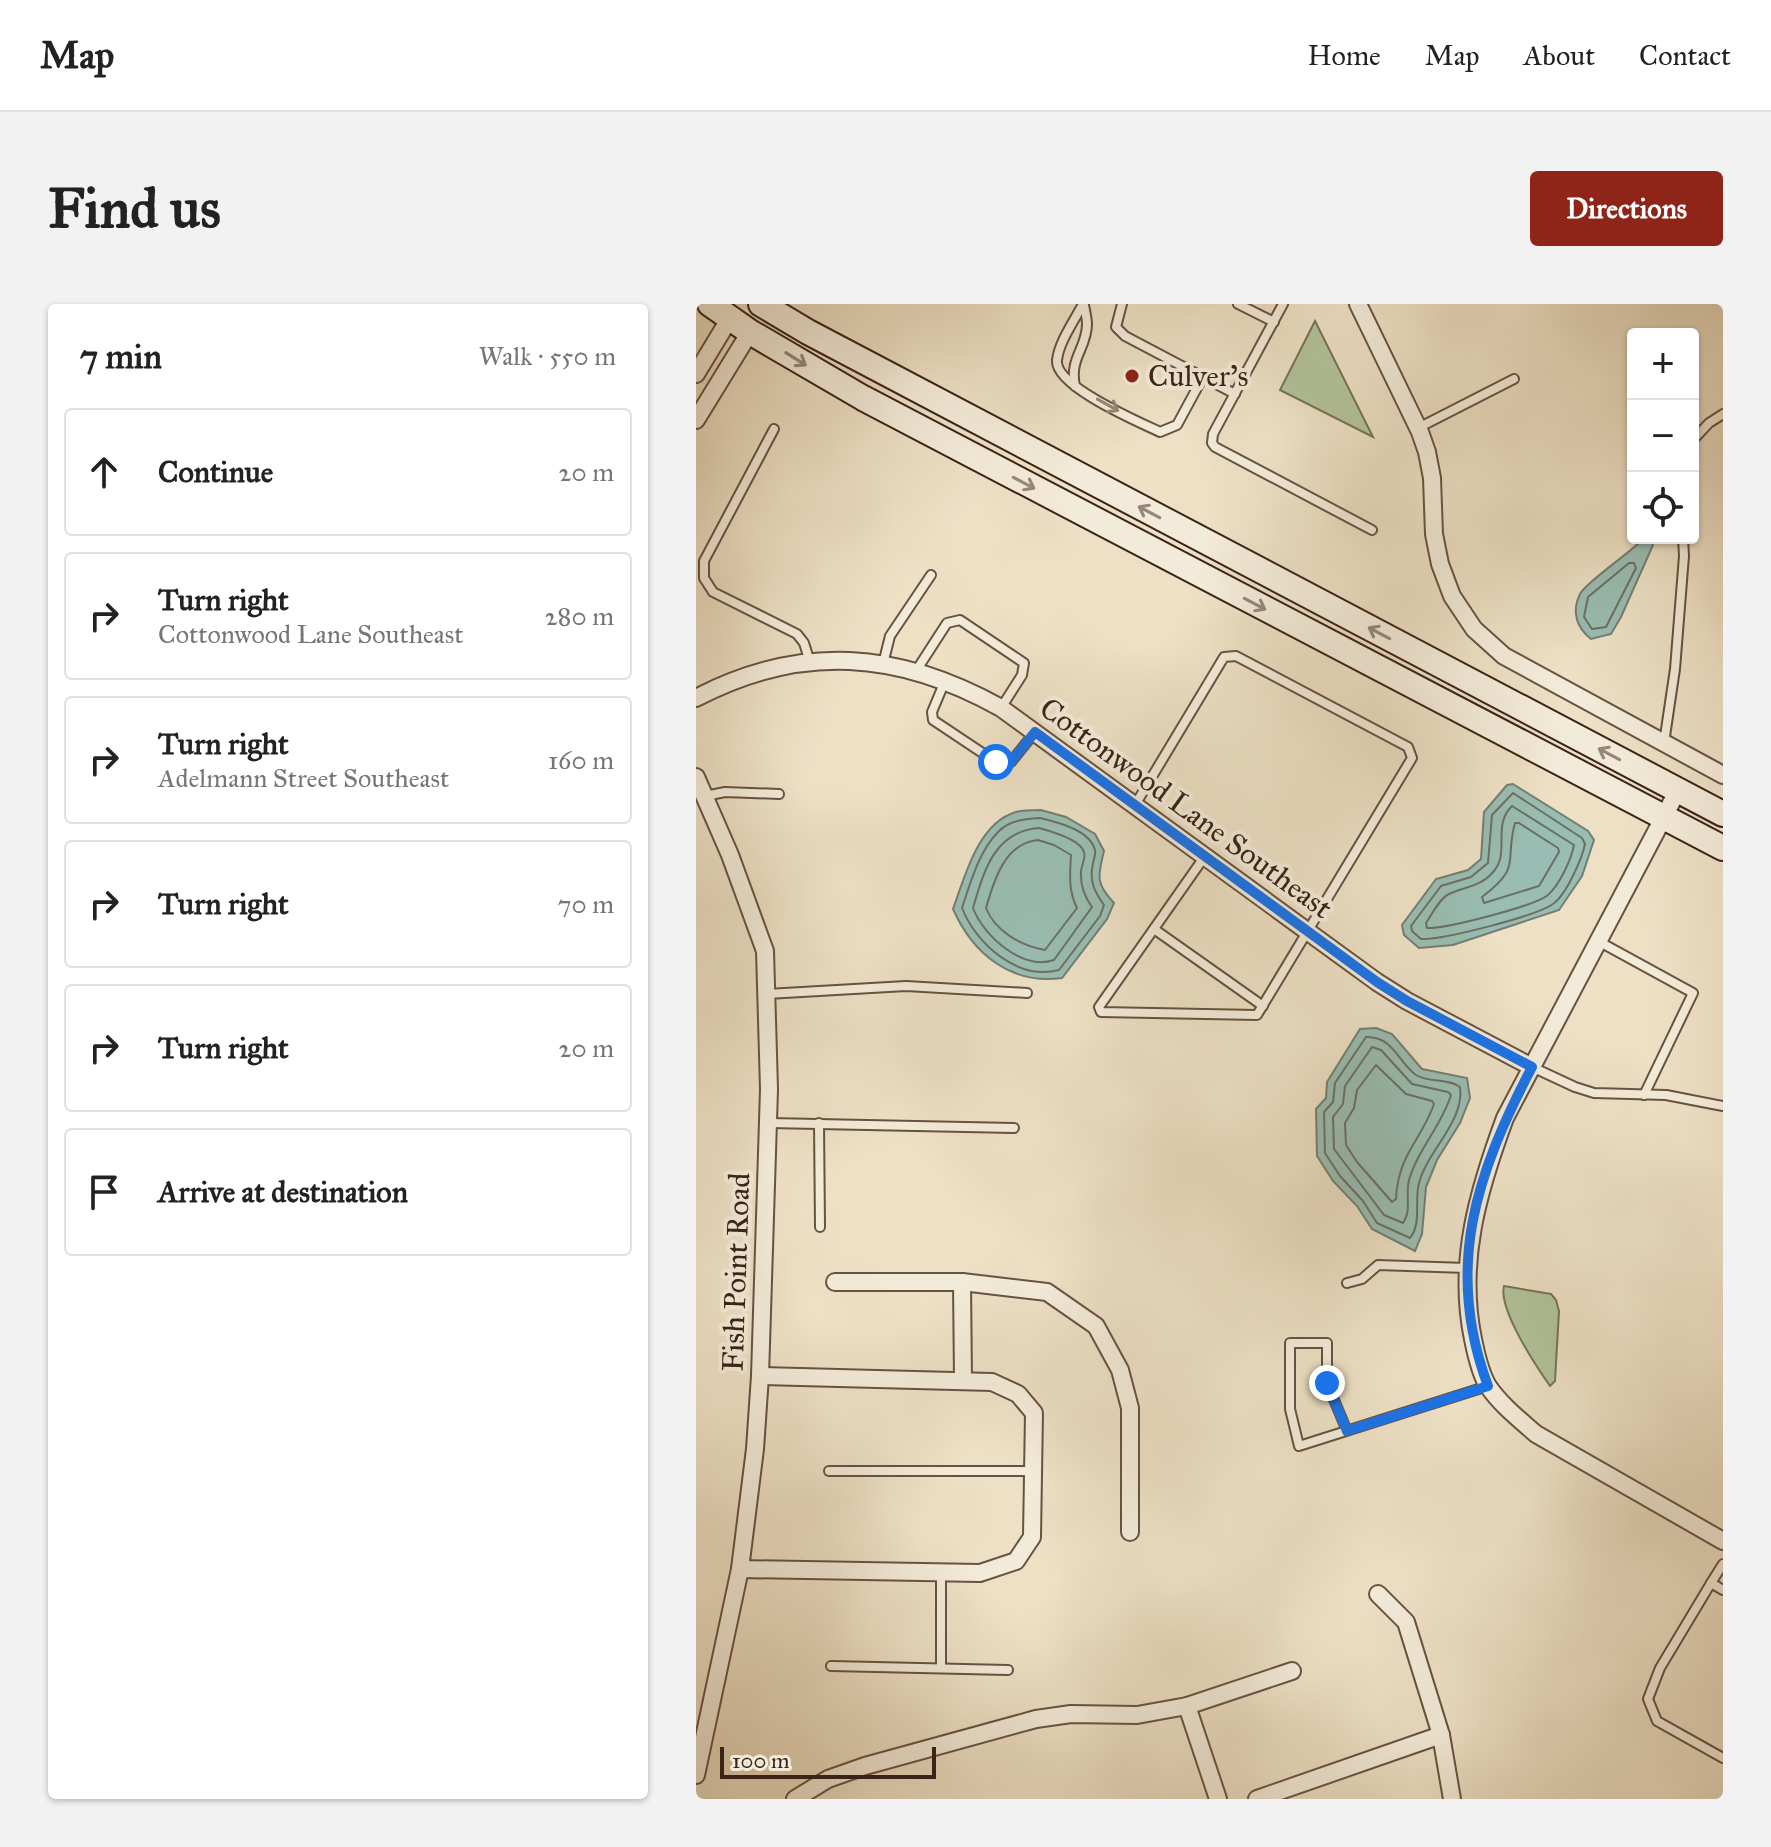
<!DOCTYPE html>
<html lang="en">
<head>
<meta charset="utf-8">
<style>
	body { margin:0; font-family:"IM FELL Great Primer",serif; background:#f2f2f2; color:#222 }
	.controls { position:absolute; right:24px; top:24px; display:grid; overflow:hidden; border-radius:8px; box-shadow:0 2px 6px #0004 }
	.controls button { width:72px; height:72px; display:grid; place-items:center; padding:0; border:0; border-bottom:2px solid #e0e0e0; background:#fff; color:#222; font:40px sans-serif }
	.scale { position:absolute; left:24px; bottom:20px; width:216px; box-sizing:border-box; padding-left:8px; border:4px solid #3b2317; border-top:0; font-size:22px; line-height:28px; white-space:nowrap; color:#3b2317; -webkit-text-stroke:6px #f3ebd9; paint-order:stroke }
	.stop { position:absolute; width:24px; height:24px; margin:-18px; border:6px solid #1a73e8; border-radius:50%; background:#fff }
	.stop.end { background:#1a73e8; border-color:#fff; box-shadow:0 2px 8px #0008 }
	.list { margin:0; padding:0; list-style:none }
	h2 { display:flex; justify-content:space-between; align-items:center; height:104px; margin:0; padding:0 32px; font-size:34px }
	h2 small { font-size:26px; font-weight:400; color:#767676 }
	.list li { display:grid; grid-template-columns:52px 1fr auto; gap:24px; align-items:center; box-sizing:border-box; height:128px; margin:0 16px 16px; padding:0 16px; border:2px solid #e0e0e0; border-radius:8px }
	.list b { display:block; font-size:30px; white-space:nowrap }
	.list p { margin:0; font-size:26px; white-space:nowrap; color:#767676 }
	.list em { font-size:26px; font-style:normal; color:#767676 }
	.icon { flex:none; width:44px; height:44px; fill:none; stroke:currentColor; stroke-width:2; stroke-linecap:round; stroke-linejoin:round }
	.map { position:relative; flex:none; width:1027px; height:1495px; overflow:hidden; border-radius:8px }
	header { display:flex; align-items:center; gap:48px; box-sizing:border-box; height:112px; padding:0 40px; background:#fff; border-bottom:2px solid #e0e0e0 }
	header strong { font-size:38px }
	nav { display:flex; gap:44px; margin-inline-start:auto; font-size:28px }
	.intro { display:flex; align-items:center; justify-content:space-between; box-sizing:border-box; height:192px; padding:0 48px }
	h1 { margin:0; font-size:56px }
	.button { padding:20px 36px; border-radius:8px; background:#8f2418; color:#fff; font-size:28px; font-weight:700 }
	main { display:flex; gap:48px; padding:0 48px }
	aside { flex:1; background:#fff; border-radius:8px; box-shadow:0 2px 6px #0004 }
	.map>svg:first-child { display:block }
</style>
</head>
<body>
<header>
<strong>Map</strong>
<nav><a>Home</a><a>Map</a><a>About</a><a>Contact</a></nav>
</header>
<div class="intro"><h1>Find us</h1><a class="button">Directions</a></div>
<main>
<aside>
<h2>7 min<small>Walk · 550 m</small></h2>
<ul class="list">
<li><svg class="icon" aria-label="ahead" viewBox="0 0 24 24"><path d="M12 20V5M6 11l6-6 6 6"/></svg><div><b>Continue</b></div><em>20 m</em></li>
<li><svg class="icon" aria-label="right" viewBox="0 0 24 24"><path d="M7 20v-9h11M14 6l5 5-5 5"/></svg><div><b>Turn right</b><p>Cottonwood Lane Southeast</p></div><em>280 m</em></li>
<li><svg class="icon" aria-label="right" viewBox="0 0 24 24"><path d="M7 20v-9h11M14 6l5 5-5 5"/></svg><div><b>Turn right</b><p>Adelmann Street Southeast</p></div><em>160 m</em></li>
<li><svg class="icon" aria-label="right" viewBox="0 0 24 24"><path d="M7 20v-9h11M14 6l5 5-5 5"/></svg><div><b>Turn right</b></div><em>70 m</em></li>
<li><svg class="icon" aria-label="right" viewBox="0 0 24 24"><path d="M7 20v-9h11M14 6l5 5-5 5"/></svg><div><b>Turn right</b></div><em>20 m</em></li>
<li><svg class="icon" aria-label="arrive" viewBox="0 0 24 24"><path d="M6 21V4h12l-3 4 3 4H6"/></svg><div><b>Arrive at destination</b></div></li>
</ul>
</aside>
<div class="map">
<svg width="1027" height="1495" viewBox="0 0 1027 1495">
	<rect width="100%" height="100%" fill="#ede0c5"/>
	<filter id="stains"><feTurbulence type="fractalNoise" baseFrequency=".0025" numOctaves="4"/><feColorMatrix values="0 0 0 0 .2 0 0 0 0 .09 0 0 0 0 .02 0 0 0 .5 -.17"/></filter>
	<radialGradient id="worn" r=".72"><stop offset=".6" stop-color="#630" stop-opacity="0"/><stop offset="1" stop-color="#630" stop-opacity=".3"/></radialGradient>
	<g fill="#b2c39a" stroke="#767358" stroke-width="2">
		<polygon points="619,17 677,133 584,86"/>
		<path d="M 808,982 L 855,990 L 860,996 L 863,1007 L 859,1077 L 854,1082 C 840,1062 802,1005 808,982 Z"/>
	</g>
	<g fill="#99bdb2" stroke="#737f74" stroke-width="2">
		<path d="M 947,235 L 954,235 L 957,241 L 925,313 L 915,330 L 895,335 C 881,324 875,308 884,290 C 890,278 933,250 947,235 Z"/>
		<polygon points="817,480 892,527 898,536 886,572 863,606 757,641 723,644 708,631 706,621 740,575 772,566 785,555 788,508 811,481"/>
		<path d="M 345,506 L 370,513 L 399,530 L 408,547 C 402,572 399,579 418,599 L 411,615 L 366,674 C 315,681 277,650 257,605 C 269,572 282,519 320,508 C 327,506 337,506 345,506 Z"/>
		<polygon points="680,724 696,730 726,765 771,774 774,794 764,819 741,856 730,883 726,930 719,947 676,925 661,902 637,877 621,852 620,805 630,794 631,778 664,725"/>
	</g>
	<g fill="none" stroke-linecap="round" stroke-linejoin="round">
		<g stroke="#6a7064" stroke-width="2">
			<polygon points="933,259 938,259 940,264 910,323 896,325 888,313 892,293"/>
			<path d="M 817,489 L 886,534 L 889,540 C 886,555 870,591 857,600 C 840,612 747,636 725,635 L 716,627 L 715,622 L 745,582 L 775,573 L 792,559 L 796,511 Z"/>
			<path d="M 816,502 L 878,541 C 875,556 864,580 852,591 C 839,602 749,625 731,624 L 730,619 C 736,610 744,594 753,590 C 770,582 785,583 798,567 C 814,548 796,521 816,502 Z"/>
			<path d="M 344,514 C 361,518 394,526 399,546 C 400,550 398,555 397,559 C 393,577 398,587 408,601 L 404,612 L 363,666 C 322,677 280,640 266,604 C 274,580 283,547 302,528 C 313,516 329,515 344,514 Z"/>
			<path d="M 819,519 L 823,519 L 862,544 L 863,548 L 843,582 L 788,599 L 786,593 C 827,562 808,558 819,519 Z"/>
			<path d="M 343,524 C 354,527 385,536 388,548 C 390,553 386,561 385,567 C 384,581 388,592 396,603 L 358,656 C 326,667 287,631 277,604 C 288,566 299,527 343,524 Z"/>
			<path d="M 342,536 L 358,541 L 375,551 C 374,570 372,586 381,604 L 349,646 C 325,642 299,627 290,604 C 298,576 309,539 342,536 Z"/>
			<path d="M 670,733 C 697,732 702,758 720,771 C 733,779 752,774 764,783 C 769,817 731,847 723,879 C 718,897 726,919 714,934 L 681,919 L 667,897 L 644,872 L 629,849 L 628,808 L 637,798 L 639,779 Z"/>
			<path d="M 676,743 L 685,746 L 716,780 L 752,788 L 755,791 C 746,821 722,845 713,876 C 709,890 716,907 707,919 L 688,911 L 638,845 L 637,813 L 647,800 L 649,782 Z"/>
			<path d="M 680,761 L 710,790 L 736,797 L 738,800 C 725,837 702,850 700,895 L 696,898 L 661,858 L 650,841 L 649,819 L 658,804 L 661,786 Z"/>
		</g>
		<g stroke="#685242" stroke-width="12">
			<g id="service">
				<path d="M 387,0 C 378,17 363,38 361,56 C 358,82 443,118 464,128 L 481,121 L 507,73"/>
				<polyline points="426,0 420,23 429,32 539,90"/>
				<polyline points="542,0 578,18"/>
				<polyline points="587,0 517,130 516,139 519,143 676,226"/>
				<path d="M 379,82 C 373,54 391,44 391,20 C 391,14 389,7 388,1"/>
				<polyline points="722,124 818,75"/>
				<polyline points="78,125 8,257 8,274 17,288 101,330 108,339 114,358"/>
				<polyline points="997,136 1013,119 1027,110"/>
				<polyline points="187,360 194,332 235,271"/>
				<polyline points="220,367 251,319 264,316 328,359 326,371 305,404"/>
				<polyline points="249,377 236,408 237,416 300,458 315,458 339,428"/>
				<polyline points="968,439 979,365 988,252 987,234"/>
				<polyline points="9,492 29,488 83,490"/>
				<polyline points="439,501 528,353 540,352 712,443 716,454 561,711 405,708 403,703 509,552"/>
				<polyline points="458,625 567,702"/>
				<polyline points="902,637 997,689 948,791"/>
				<polyline points="71,690 210,682 331,689"/>
				<polyline points="836,763 879,783 898,789 970,791 1027,802"/>
				<polyline points="73,819 318,824"/>
				<polyline points="123,819 124,923"/>
				<polyline points="651,979 666,975 682,961 770,964"/>
				<polyline points="651,1127 631,1079 631,1039 594,1039 594,1105 603,1142 792,1082"/>
				<polyline points="133,1167 337,1167"/>
				<polyline points="1027,1260 1015,1279 1027,1286"/>
				<polyline points="245,1269 245,1364"/>
				<polyline points="1015,1279 964,1364 952,1395 961,1417 1027,1454"/>
				<polyline points="135,1362 312,1366"/>
			</g>
		</g>
		<g stroke="#685242" stroke-width="20">
			<g id="minor">
				<polyline points="662,0 724,128 731,148 736,174 738,230 744,260 756,292 778,325 808,352 1027,471"/>
				<polyline points="0,70 34,14"/>
				<polyline points="0,116 54,28"/>
				<path d="M 0,394 C 105,339 203,347 305,404 L 681,678 L 711,697 L 836,763"/>
				<polyline points="0,473 34,551 69,647 73,785 64,1072 59,1145 44,1265 0,1471"/>
				<path d="M 982,486 L 809,814 C 782,887 761,958 777,1035 C 780,1050 784,1069 792,1082 C 804,1100 824,1116 840,1130 L 1027,1237"/>
				<polyline points="139,978 266,978 351,988 400,1022 424,1066 434,1104 434,1228"/>
				<polyline points="266,978 267,1076"/>
				<polyline points="44,1265 284,1269 320,1257 336,1233 338,1109 322,1090 296,1078 64,1072"/>
				<polyline points="682,1290 710,1318 745,1431 756,1495"/>
				<polyline points="491,1402 522,1495"/>
				<polyline points="99,1495 132,1475 169,1462 340,1415 375,1410 441,1411 491,1402 596,1367"/>
				<polyline points="561,1495 745,1431"/>
			</g>
		</g>
		<g stroke="#3b2317" stroke-width="28">
			<g id="secondary">
				<polyline points="14,0 54,28 167,94 1027,544"/>
				<polyline points="65,0 112,28 1027,510"/>
			</g>
		</g>
		<use href="#service" stroke="#f3ebd9" stroke-width="8"/>
		<use href="#minor" stroke="#f3ebd9" stroke-width="16"/>
		<use href="#secondary" stroke="#f3ebd9" stroke-width="24"/>
	</g>
	<defs><path id="oneway-shaft" d="M-6 0H5M1.5-3L5.5 0L1.5 3" fill="none" stroke-width="1.6" stroke-linecap="round" stroke-linejoin="round" transform="scale(2)"/></defs>
	<g stroke="#978778">
		<use href="#oneway-shaft" transform="translate(100 55) rotate(32)"/>
		<use href="#oneway-shaft" transform="translate(412 101) rotate(29)"/>
		<use href="#oneway-shaft" transform="translate(328 179) rotate(28)"/>
		<use href="#oneway-shaft" transform="translate(453 208) rotate(-152)"/>
		<use href="#oneway-shaft" transform="translate(559 300) rotate(28)"/>
		<use href="#oneway-shaft" transform="translate(683 329) rotate(-152)"/>
		<use href="#oneway-shaft" transform="translate(913 450) rotate(-152)"/>
	</g>
	<g fill="none" stroke-linecap="round" stroke-linejoin="round">
		<path stroke="#1a73e8" stroke-width="10" d="M 300,458 L 315,458 L 339,428 L 681,678 L 711,697 L 836,763 C 780,870 748,964 792,1082 L 651,1127 L 631,1079"/>
	</g>
	<circle fill="#8f2418" stroke="#f3ebd9" stroke-width="3" cx="436" cy="72" r="8"/>
	<g text-anchor="middle" dominant-baseline="central" stroke-width="8" stroke-linejoin="round" paint-order="stroke">
		<g font-size="30" fill="#3b2317" stroke="#f3ebd9" text-anchor="start">
			<text x="452" y="72">Culver's</text>
		</g>
		<g font-size="30" fill="#3b2317" stroke="#f3ebd9">
			<text transform="translate(490 504) rotate(36)">Cottonwood Lane Southeast</text>
			<text transform="translate(40 968) rotate(-88)">Fish Point Road</text>
		</g>
	</g>
	<rect width="100%" height="100%" filter="url(#stains)"/>
	<rect width="100%" height="100%" fill="url(#worn)"/>
</svg>
<div class="controls">
<button>+</button>
<button>−</button>
<button><svg class="icon" aria-label="locate" viewBox="0 0 24 24"><circle cx="12" cy="12" r="6"/><path d="M12 2v4M12 18v4M2 12h4M18 12h4"/></svg></button>
</div>
<div class="scale">100 m</div>
<div class="stop" style="left:300px;top:458px"></div>
<div class="stop end" style="left:631px;top:1079px"></div>
</div>
</main>
</body>
</html>
